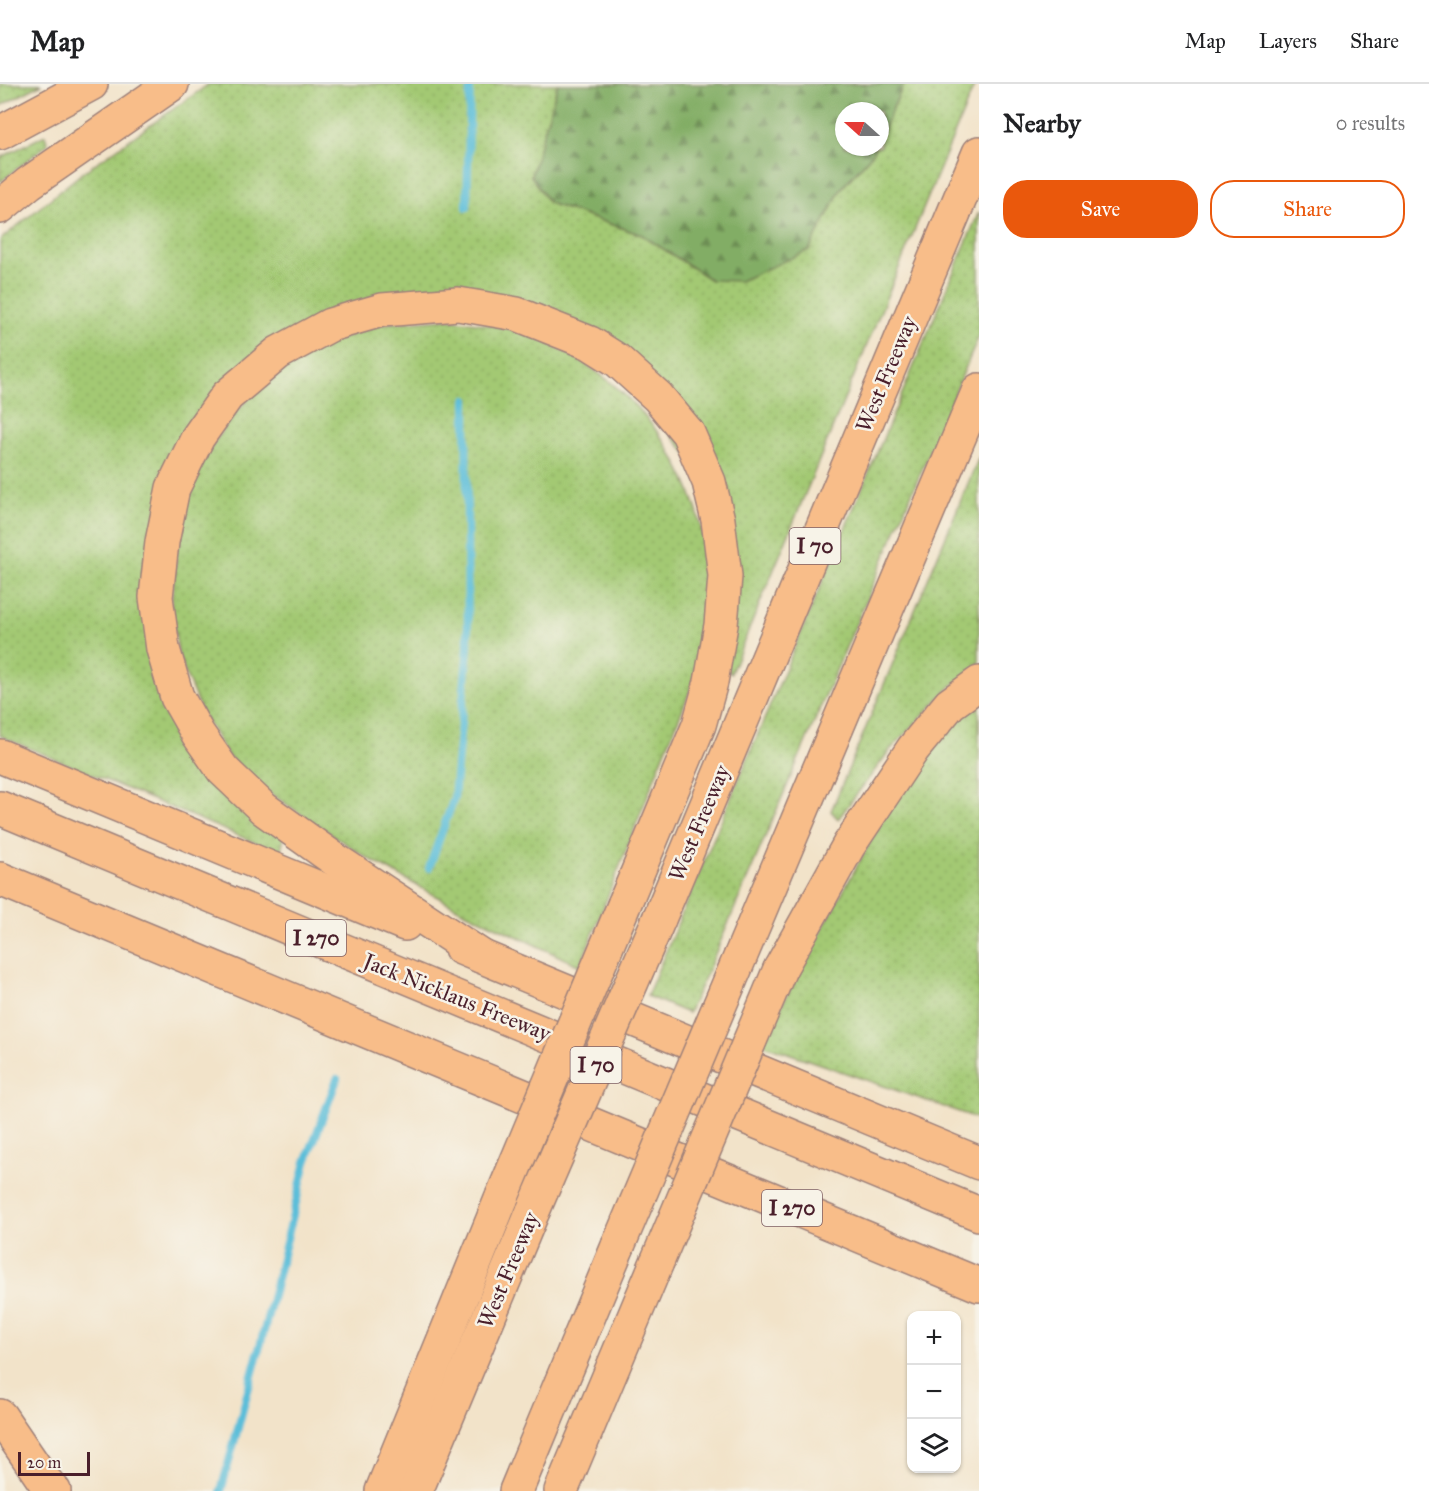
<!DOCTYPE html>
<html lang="en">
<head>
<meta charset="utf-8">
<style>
	body { margin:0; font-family:"IM FELL Great Primer",serif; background:#f2f2f2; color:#202124 }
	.controls { position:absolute; right:18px; bottom:18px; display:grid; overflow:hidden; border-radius:12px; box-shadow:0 2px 4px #0004 }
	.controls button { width:54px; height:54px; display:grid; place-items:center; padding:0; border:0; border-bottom:2px solid #e0e0e0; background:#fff; color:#202124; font:30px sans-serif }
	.compass { position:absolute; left:835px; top:18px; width:54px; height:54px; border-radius:50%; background:#fff; box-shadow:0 2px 4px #0004; rotate:291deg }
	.scale { position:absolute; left:18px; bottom:15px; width:72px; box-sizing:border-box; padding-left:6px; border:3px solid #4a1f2b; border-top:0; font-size:16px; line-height:21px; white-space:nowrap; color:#4a1f2b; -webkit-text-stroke:4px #f7f3e8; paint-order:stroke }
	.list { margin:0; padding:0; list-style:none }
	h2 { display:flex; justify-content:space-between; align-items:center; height:78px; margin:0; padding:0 24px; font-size:26px }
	h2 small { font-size:20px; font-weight:400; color:#757577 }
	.actions { display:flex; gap:12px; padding:18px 24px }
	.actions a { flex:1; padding:14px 0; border:2px solid #ea580c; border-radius:24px; text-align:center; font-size:21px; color:#ea580c }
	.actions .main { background:#ea580c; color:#fff }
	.icon { flex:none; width:33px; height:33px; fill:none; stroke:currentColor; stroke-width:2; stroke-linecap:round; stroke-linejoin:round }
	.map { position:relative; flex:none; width:979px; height:1407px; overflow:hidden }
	header { display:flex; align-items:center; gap:36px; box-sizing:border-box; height:84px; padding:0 30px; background:#fff; border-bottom:2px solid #e0e0e0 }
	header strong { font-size:28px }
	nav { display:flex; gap:33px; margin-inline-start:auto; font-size:21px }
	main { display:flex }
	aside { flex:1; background:#fff }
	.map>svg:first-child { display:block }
</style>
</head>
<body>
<header>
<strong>Map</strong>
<nav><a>Map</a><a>Layers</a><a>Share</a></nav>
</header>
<main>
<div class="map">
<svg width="979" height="1407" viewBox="0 0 979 1407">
	<defs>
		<pattern id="grass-dots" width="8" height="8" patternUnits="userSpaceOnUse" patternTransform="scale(1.5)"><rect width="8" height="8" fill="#a3c973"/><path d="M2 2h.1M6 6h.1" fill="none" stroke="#8eac64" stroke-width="1.8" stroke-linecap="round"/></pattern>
		<pattern id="forest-firs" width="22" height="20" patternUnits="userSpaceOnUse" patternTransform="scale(1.5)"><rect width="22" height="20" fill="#82ad65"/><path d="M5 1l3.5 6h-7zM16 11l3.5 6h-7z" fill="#6c8c53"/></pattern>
	</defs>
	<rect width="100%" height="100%" fill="#f7f3e8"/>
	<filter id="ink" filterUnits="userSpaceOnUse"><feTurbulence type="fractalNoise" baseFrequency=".0167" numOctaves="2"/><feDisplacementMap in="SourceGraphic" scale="12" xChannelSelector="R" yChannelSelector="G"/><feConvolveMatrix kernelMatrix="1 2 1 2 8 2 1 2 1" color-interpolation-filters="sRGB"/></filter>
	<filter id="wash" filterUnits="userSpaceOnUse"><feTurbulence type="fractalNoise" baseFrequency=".008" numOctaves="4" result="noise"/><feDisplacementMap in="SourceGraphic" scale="24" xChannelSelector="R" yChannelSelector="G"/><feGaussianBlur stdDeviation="1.35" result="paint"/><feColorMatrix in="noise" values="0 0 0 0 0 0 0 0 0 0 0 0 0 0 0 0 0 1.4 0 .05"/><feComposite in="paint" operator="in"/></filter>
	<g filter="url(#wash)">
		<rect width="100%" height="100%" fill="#f2e3c9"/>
		<g fill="url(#grass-dots)" stroke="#76744f" stroke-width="1.5">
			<polygon points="0,0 42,0 0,22"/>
			<polygon points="209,0 558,0 531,92 549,119 642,151 711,196 809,166 841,105 872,70 875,63 880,63 880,52 904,0 975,0 731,589 725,586 725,417 586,246 371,214 185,351 151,569 284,754 280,769 0,652 0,156 82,89"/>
			<polygon points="45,51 48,60 0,98 0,74"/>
			<polygon points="979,128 979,252 707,889 688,929 647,912"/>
			<path d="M 447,235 C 468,238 490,240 510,245 C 533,250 556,263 576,274 C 676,334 726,446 703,561 C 695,602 675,642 660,680 C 633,748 607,815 580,882 L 461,826 L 366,773 L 262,704 L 228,672 L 202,629 L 179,574 L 171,523 L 181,429 L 204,374 L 233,331 L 275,289 L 322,261 L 381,240 Z"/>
			<polygon points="979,373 979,587 952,601 890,666 838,735 831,727"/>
			<path d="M 979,617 L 979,1035 L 762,960 C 789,907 817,854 846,802 C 882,736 919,665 979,617 Z"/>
		</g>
		<polygon fill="url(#forest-firs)" stroke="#666648" stroke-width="1.5" points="558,0 904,0 880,52 880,27 844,27 844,63 875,63 872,70 841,105 809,166 740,197 711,196 642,151 549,119 531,92"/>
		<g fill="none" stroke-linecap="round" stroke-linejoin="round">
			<g stroke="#5bbed9" stroke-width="8">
				<polyline points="467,123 470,0"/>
				<polyline points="429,784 454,714 468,563 466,316"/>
				<polyline points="221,1407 265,1243 306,1078 337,995"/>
			</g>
		</g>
	</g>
	<g filter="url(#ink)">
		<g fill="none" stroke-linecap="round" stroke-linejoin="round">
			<g stroke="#9e817a" stroke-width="36">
				<g id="motorway">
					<polyline points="0,49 91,0"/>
					<polyline points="0,123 29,99 172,0"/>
					<polyline points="0,672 405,840"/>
					<polyline points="0,724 979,1130"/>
					<polyline points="0,795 979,1201"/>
					<polyline points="659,835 979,69"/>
					<polyline points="461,864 979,1079"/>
					<polyline points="741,871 979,306"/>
					<polyline points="481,872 334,775 264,725 223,686 198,650 177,613 163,565 156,513 162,458 173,404 198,353 227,312 278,269 330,241 382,226 458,220 517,230 590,259 617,276 658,313 688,349 709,398 718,436 725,492 721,541 711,598 699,641 624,821"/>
					<polyline points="780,885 849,761 913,665 950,620 979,599"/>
					<polyline points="0,1332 43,1395 54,1407"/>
					<polyline points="382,1407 502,1113"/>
					<polyline points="416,1407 533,1127"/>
					<polyline points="516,1407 618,1162"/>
					<polyline points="561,1407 657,1178"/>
				</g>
			</g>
			<use href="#motorway" stroke="#f8bd89" stroke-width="33"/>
			<g stroke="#9e817a" stroke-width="36" stroke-linecap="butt">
				<g id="motorway-bridge">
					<polyline points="502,1113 624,821"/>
					<polyline points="533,1127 659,835"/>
					<polyline points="618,1162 741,871"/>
					<polyline points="657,1178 780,885"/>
				</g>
			</g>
			<use href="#motorway-bridge" stroke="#f8bd89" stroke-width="33"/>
		</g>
	</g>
	<g text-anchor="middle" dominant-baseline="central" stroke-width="5" stroke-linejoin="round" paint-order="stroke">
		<g fill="#f7f3e8" stroke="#7e5f64" stroke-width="1.5">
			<rect x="789.5" y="444" width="51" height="36" rx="4.5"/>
			<rect x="286" y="836" width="60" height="36" rx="4.5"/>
			<rect x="570.5" y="963" width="51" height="36" rx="4.5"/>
			<rect x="762" y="1106" width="60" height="36" rx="4.5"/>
		</g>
		<g font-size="21" font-weight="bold" fill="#4a1f2b">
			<text x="815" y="462">I 70</text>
			<text x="316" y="854">I 270</text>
			<text x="596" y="981">I 70</text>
			<text x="792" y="1124">I 270</text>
		</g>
		<g font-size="22" fill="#4a1f2b" stroke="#f7f3e8">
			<text transform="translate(886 290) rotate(-67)">West Freeway</text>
			<text transform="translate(699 739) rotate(-67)">West Freeway</text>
			<text transform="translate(457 913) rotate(22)">Jack Nicklaus Freeway</text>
			<text transform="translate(508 1186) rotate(-67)">West Freeway</text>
		</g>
	</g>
</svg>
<div class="controls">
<button>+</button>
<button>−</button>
<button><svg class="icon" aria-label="layers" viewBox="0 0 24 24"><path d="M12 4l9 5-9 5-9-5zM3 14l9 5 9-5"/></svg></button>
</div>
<svg class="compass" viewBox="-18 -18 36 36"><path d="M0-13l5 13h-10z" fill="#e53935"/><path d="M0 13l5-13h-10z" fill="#757577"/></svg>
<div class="scale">20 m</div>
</div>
<aside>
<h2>Nearby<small>0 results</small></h2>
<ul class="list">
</ul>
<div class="actions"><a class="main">Save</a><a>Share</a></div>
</aside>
</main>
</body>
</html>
